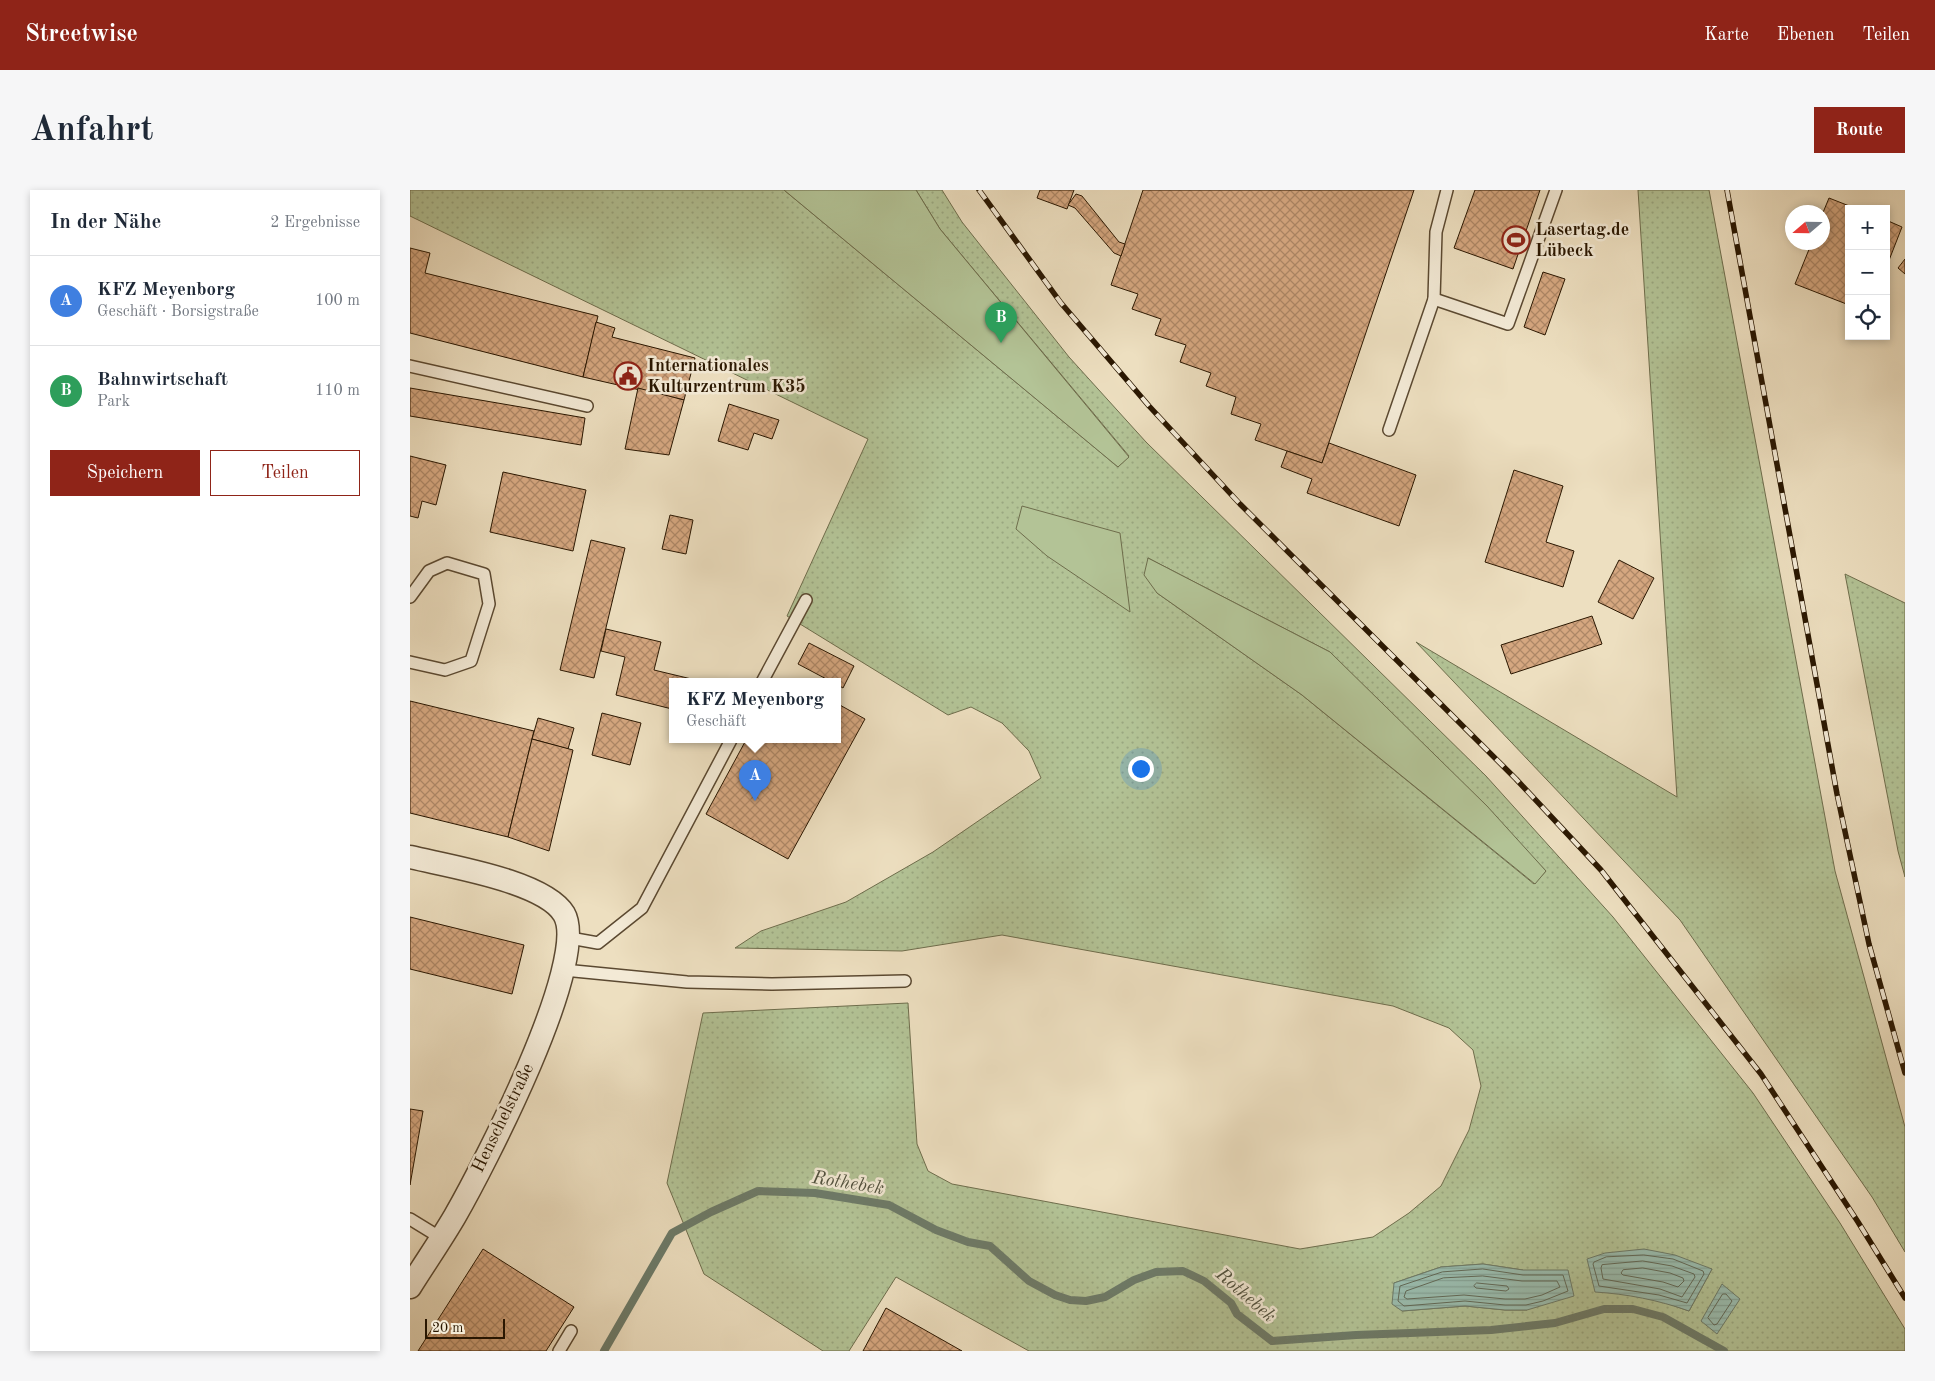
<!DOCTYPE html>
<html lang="de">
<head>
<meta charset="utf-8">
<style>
	body { margin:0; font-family:"Old Standard TT",serif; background:#f6f6f7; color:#1f2937 }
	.controls { position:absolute; right:15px; top:15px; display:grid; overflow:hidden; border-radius:0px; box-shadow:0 2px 8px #0003 }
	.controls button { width:45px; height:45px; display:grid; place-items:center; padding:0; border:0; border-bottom:1px solid #e0e1e3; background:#fff; color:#1f2937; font:25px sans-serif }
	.compass { position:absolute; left:1375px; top:15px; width:45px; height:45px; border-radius:50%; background:#fff; box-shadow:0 2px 8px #0003; rotate:250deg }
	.scale { position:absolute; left:15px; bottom:12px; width:80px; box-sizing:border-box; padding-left:5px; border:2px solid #2a1701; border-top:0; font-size:14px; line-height:18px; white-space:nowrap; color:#2a1701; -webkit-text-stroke:4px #f3ead6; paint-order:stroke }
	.you { position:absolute; left:730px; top:578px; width:18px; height:18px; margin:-12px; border:4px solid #fff; border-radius:50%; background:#1a73e8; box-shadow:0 0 0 8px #1a73e833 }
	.badge { display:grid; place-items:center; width:32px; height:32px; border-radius:50%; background:#8f2418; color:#fff; font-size:16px; font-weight:700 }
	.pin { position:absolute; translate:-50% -41px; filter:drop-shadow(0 1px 2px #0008) }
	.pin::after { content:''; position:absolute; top:26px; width:18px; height:15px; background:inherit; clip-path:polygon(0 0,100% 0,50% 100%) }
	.popup { position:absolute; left:259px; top:488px; width:172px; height:65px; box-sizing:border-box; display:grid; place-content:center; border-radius:0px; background:#fff; filter:drop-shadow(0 1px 4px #0005); font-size:16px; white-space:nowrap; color:#747a83 }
	.popup b { font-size:19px; color:#1f2937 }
	.popup::after { content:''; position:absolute; left:50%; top:100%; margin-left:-10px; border:10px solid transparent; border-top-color:#fff }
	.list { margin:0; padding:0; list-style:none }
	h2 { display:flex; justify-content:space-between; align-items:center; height:65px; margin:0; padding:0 20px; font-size:21px }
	h2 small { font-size:16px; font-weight:400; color:#747a83 }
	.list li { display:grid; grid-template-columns:32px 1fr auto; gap:15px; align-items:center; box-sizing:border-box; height:90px; padding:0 20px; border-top:1px solid #e0e1e3 }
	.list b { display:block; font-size:19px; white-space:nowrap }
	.list p { margin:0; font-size:16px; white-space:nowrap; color:#747a83 }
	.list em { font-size:16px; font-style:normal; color:#747a83 }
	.actions { display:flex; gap:10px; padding:15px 20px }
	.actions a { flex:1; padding:11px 0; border:1px solid #8f2418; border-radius:0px; text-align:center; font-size:18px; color:#8f2418 }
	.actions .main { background:#8f2418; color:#fff }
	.icon { flex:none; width:28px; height:28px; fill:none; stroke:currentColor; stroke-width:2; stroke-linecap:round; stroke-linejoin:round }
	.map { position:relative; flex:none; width:1495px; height:1161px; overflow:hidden; border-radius:0px }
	header { display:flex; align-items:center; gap:30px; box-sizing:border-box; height:70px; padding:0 25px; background:#8f2418; color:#fff }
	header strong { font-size:24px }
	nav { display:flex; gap:28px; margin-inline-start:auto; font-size:18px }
	.intro { display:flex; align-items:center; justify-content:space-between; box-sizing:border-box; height:120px; padding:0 30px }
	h1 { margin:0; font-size:35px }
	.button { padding:12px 22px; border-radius:0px; background:#8f2418; color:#fff; font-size:18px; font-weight:700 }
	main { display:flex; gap:30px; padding:0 30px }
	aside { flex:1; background:#fff; border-radius:0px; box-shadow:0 2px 8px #0003 }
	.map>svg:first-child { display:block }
</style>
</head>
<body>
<header>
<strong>Streetwise</strong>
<nav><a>Karte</a><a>Ebenen</a><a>Teilen</a></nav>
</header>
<div class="intro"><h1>Anfahrt</h1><a class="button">Route</a></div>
<main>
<aside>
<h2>In der Nähe<small>2 Ergebnisse</small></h2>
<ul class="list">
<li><span class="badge" style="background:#3f7fe0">A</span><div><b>KFZ Meyenborg</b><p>Geschäft · Borsigstraße</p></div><em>100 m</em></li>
<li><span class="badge" style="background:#2e9e5b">B</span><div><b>Bahnwirtschaft</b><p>Park</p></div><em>110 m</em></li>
</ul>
<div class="actions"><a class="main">Speichern</a><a>Teilen</a></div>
</aside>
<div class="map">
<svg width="1495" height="1161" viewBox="0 0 1495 1161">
	<defs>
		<pattern id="grass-dots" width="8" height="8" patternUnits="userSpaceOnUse" patternTransform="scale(1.25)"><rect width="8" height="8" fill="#b3c396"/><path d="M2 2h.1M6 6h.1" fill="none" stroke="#9aa780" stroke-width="1.8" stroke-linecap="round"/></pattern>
		<pattern id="water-rules" width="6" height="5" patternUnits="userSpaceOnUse" patternTransform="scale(1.25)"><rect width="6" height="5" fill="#9abdaf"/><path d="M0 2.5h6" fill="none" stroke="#85a295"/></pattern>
		<pattern id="building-cross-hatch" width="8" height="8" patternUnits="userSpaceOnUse" patternTransform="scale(1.25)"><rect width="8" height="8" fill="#d5a780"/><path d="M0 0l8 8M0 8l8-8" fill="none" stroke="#ad8766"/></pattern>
	</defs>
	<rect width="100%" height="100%" fill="#eddfc0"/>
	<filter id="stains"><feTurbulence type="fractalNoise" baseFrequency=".004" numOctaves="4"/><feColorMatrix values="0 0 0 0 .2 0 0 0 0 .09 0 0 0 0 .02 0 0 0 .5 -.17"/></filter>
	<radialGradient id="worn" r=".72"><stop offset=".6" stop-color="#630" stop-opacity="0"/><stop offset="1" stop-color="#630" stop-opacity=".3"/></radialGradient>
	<g fill="url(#grass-dots)" stroke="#6e6d4c" fill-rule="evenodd">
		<path d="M 0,0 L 374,0 L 708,277 L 719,266 L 530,39 L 506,0 L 532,0 L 552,32 L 659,167 L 736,252 L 1076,586 L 1203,727 L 1343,903 L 1430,1033 L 1495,1139 L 1495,1161 L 619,1161 L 486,1087 L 439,1161 L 413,1161 L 294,1084 L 257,993 L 293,823 L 498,813 L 507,954 L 518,981 L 542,994 L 890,1059 L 963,1047 L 999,1023 L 1031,996 L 1059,940 L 1071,896 L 1063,860 L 1039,838 L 983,816 L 592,745 L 492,761 L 325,758 L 351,741 L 436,712 L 523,662 L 631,588 L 619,561 L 592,533 L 561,517 L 538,525 L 377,426 L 458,249 L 0,26 ZM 738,368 L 920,462 L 1136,681 L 1124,694 L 892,505 L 747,403 ZM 1073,1074 L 1113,1080 L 1117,1120 L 1095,1120 L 1055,1116 L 992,1121 L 984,1093 L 1031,1077 ZM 1302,1079 L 1279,1121 L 1248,1110 L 1208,1103 Z"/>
		<polygon points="1228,0 1299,0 1425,681 1495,937 1495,1062 1462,1007 1270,730 1006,452 1267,607"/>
		<polygon points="1435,384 1495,413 1495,687 1488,661"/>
	</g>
	<g fill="#b3c396" stroke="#6e6d4c">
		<polygon points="374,0 506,0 530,39 719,267 708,277"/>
		<polygon points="612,316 710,343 720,422 637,366 606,339"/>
		<polygon points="738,368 920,462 1077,616 1136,681 1125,694 892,505 747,403 734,385"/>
	</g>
	<g fill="url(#water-rules)" stroke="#6d7b69">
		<path d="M 1234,1059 L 1265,1065 L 1302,1079 L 1279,1121 C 1248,1110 1217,1104 1185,1102 L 1177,1069 L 1195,1063 Z"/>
		<polygon points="1073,1074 1113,1080 1158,1080 1164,1106 1117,1120 1095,1120 1055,1116 992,1121 982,1114 984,1093 1031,1077"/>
		<polygon points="1312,1094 1330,1109 1307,1144 1291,1131"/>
	</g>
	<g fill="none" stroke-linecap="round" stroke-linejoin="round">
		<g stroke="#626a58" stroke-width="1">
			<polygon points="1234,1065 1263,1069 1293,1081 1294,1084 1277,1113 1249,1105 1189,1096 1183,1074 1184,1072 1196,1067"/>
			<polygon points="1233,1071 1262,1076 1284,1084 1285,1087 1272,1107 1250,1099 1193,1089 1191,1078 1192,1075"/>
			<polygon points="1233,1078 1260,1083 1273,1088 1274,1091 1268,1097 1253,1092 1213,1085 1211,1083 1213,1080"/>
			<polygon points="1073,1079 1113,1085 1153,1085 1158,1101 1133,1111 1116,1115 1095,1115 1055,1111 994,1116 988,1111 990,1096 1032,1082"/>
			<polygon points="1073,1086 1112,1091 1147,1091 1150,1097 1132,1105 1115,1109 1095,1109 1054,1105 997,1109 994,1107 996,1101 1033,1088"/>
			<polygon points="1067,1093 1097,1096 1099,1099 1096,1101 1066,1098 1064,1096"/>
			<polygon points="1313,1104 1316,1104 1322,1111 1307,1134 1304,1135 1298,1128"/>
		</g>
		<polyline stroke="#6d7b69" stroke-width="8" points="194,1161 262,1043 301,1022 348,1001 405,1003 479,1015 526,1040 558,1052 580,1056 619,1091 645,1105 660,1110 676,1111 695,1107 724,1090 746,1082 773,1081 794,1091 821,1113 827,1124 862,1151 946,1145 1081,1140 1145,1133 1194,1119 1223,1119 1253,1127 1314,1161"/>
	</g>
	<g fill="url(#building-cross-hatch)" stroke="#2a1701">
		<polygon points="630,0 664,0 657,19 627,8"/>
		<polygon points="733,0 1004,0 912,273 845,250 851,234 821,224 826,207 796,196 801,183 770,172 776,155 745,145 751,129 722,119 728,104 701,95"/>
		<polygon points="1065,0 1130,0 1103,79 1044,58"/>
		<polygon points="666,4 672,6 709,52 715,54 711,66 704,63 665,18 658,15"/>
		<polygon points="1419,8 1447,19 1439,19 1439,115 1385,94 1402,52 1412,52 1412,25"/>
		<polygon points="1476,30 1492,37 1476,78"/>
		<polygon points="0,58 20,63 15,83 188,126 173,187 0,143"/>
		<polygon points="1495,69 1495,84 1488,78"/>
		<polygon points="1133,82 1155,89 1135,145 1114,137"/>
		<polygon points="186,132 205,138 202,147 285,168 274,210 173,187"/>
		<polygon points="0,198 175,228 171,255 0,226"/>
		<polygon points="228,198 274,210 259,265 215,259"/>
		<polygon points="319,214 369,230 362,249 344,243 338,260 308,251"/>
		<polygon points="919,253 1006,285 989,336 897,303 902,289 871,277 877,261 912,273"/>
		<polygon points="0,266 36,275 26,315 12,311 8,328 0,326"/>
		<polygon points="1104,280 1153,296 1136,352 1164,361 1153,397 1075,372"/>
		<polygon points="93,282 176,300 163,361 80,342"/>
		<polygon points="260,325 283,330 276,364 252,359"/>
		<polygon points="181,350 215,358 184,488 150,480"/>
		<polygon points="1209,370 1244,388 1223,429 1188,412"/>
		<polygon points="1182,426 1192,454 1101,484 1091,455"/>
		<polygon points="196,439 251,452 244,480 294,492 262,492 262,519 206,505 215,467 191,461"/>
		<polygon points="399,453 444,476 433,498 428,495 428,492 422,492 388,474"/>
		<polygon points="0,511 124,541 98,647 0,623"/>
		<polygon points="428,514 455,529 378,669 296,624 336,550 428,550"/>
		<polygon points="192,523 231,533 220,575 182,565"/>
		<polygon points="128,528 164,538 158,559 122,549"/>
		<polygon points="122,549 163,560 139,661 98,647"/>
		<polygon points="0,727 114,755 102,804 0,779"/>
		<polygon points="0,919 13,921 0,995"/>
		<polygon points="73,1059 164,1117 136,1161 8,1161"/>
		<polygon points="476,1118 552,1161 453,1161"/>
	</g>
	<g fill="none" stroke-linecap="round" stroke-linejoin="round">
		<g stroke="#5b4931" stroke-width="14">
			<g id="lane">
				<polyline points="1024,109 1026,42 1037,0"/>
				<polyline points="0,176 177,216"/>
				<polyline points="979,240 1024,109 1098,134 1146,0"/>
				<polyline points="0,407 19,381 37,373 74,384 79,414 61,471 35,480 0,472"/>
				<polyline points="352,492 396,410"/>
				<polyline points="160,748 188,753 232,718 321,550"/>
				<polyline points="154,780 277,792 362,794 495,791"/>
				<polyline points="0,1029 31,1048"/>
				<polyline points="149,1161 161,1141"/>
			</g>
		</g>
		<g stroke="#5b4931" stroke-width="25">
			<path id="street" d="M 0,667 C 37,676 134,691 154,724 C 181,770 72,979 45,1026 C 31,1050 15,1073 0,1097"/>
		</g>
		<use href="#lane" stroke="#f3ead6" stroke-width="11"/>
		<use href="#street" stroke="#f3ead6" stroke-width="22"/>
		<g stroke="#2a1701" stroke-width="5.5">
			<g id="rail">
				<polyline points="569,0 651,113 739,216 830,314 1106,589 1191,680 1351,884 1448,1032 1495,1108"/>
				<polyline points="1317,0 1427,604 1459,754 1495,883"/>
			</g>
		</g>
		<use href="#rail" stroke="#f3ead6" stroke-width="4" stroke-dasharray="11" stroke-linecap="butt"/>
	</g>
	<defs>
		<g id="stadium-ring" transform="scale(1.4375)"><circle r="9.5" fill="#f3ead6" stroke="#8f2418" stroke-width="1.5"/><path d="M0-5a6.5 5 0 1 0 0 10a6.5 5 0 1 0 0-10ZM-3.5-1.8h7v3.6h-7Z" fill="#8f2418"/></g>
		<g id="civic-ring" transform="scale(1.4375)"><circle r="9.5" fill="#f3ead6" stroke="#8f2418" stroke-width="1.5"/><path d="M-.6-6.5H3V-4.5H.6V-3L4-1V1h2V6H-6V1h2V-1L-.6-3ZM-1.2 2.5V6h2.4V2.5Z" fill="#8f2418"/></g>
	</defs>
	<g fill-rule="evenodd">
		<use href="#stadium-ring" x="1106" y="50"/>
		<use href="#civic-ring" x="218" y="186"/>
	</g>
	<g text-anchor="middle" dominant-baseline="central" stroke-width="5" stroke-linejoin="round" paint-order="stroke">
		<g font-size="18" font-weight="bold" fill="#2a1701" stroke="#f3ead6" text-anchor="start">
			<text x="1125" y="40">Lasertag.de<tspan x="1125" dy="21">Lübeck</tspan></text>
			<text x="237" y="176">Internationales<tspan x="237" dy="21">Kulturzentrum K35</tspan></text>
		</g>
		<g font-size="18" fill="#2a1701" stroke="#f3ead6">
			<text transform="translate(93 928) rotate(-64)">Henschelstraße</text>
		</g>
		<g font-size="19" font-style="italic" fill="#51513e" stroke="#f3ead6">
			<text transform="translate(438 994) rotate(9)">Rothebek</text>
			<text transform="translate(835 1106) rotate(41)">Rothebek</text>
		</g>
	</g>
	<rect width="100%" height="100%" filter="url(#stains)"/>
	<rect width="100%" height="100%" fill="url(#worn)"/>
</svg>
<div class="controls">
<button>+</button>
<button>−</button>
<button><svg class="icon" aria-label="locate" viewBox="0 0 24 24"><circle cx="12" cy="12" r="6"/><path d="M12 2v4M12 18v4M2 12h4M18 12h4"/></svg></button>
</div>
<svg class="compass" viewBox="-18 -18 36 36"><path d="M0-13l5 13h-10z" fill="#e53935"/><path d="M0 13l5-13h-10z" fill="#747a83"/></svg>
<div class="scale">20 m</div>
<div class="you"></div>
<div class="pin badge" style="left:345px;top:611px;background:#3f7fe0">A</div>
<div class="popup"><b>KFZ Meyenborg</b>Geschäft</div>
<div class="pin badge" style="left:591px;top:153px;background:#2e9e5b">B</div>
</div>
</main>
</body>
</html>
